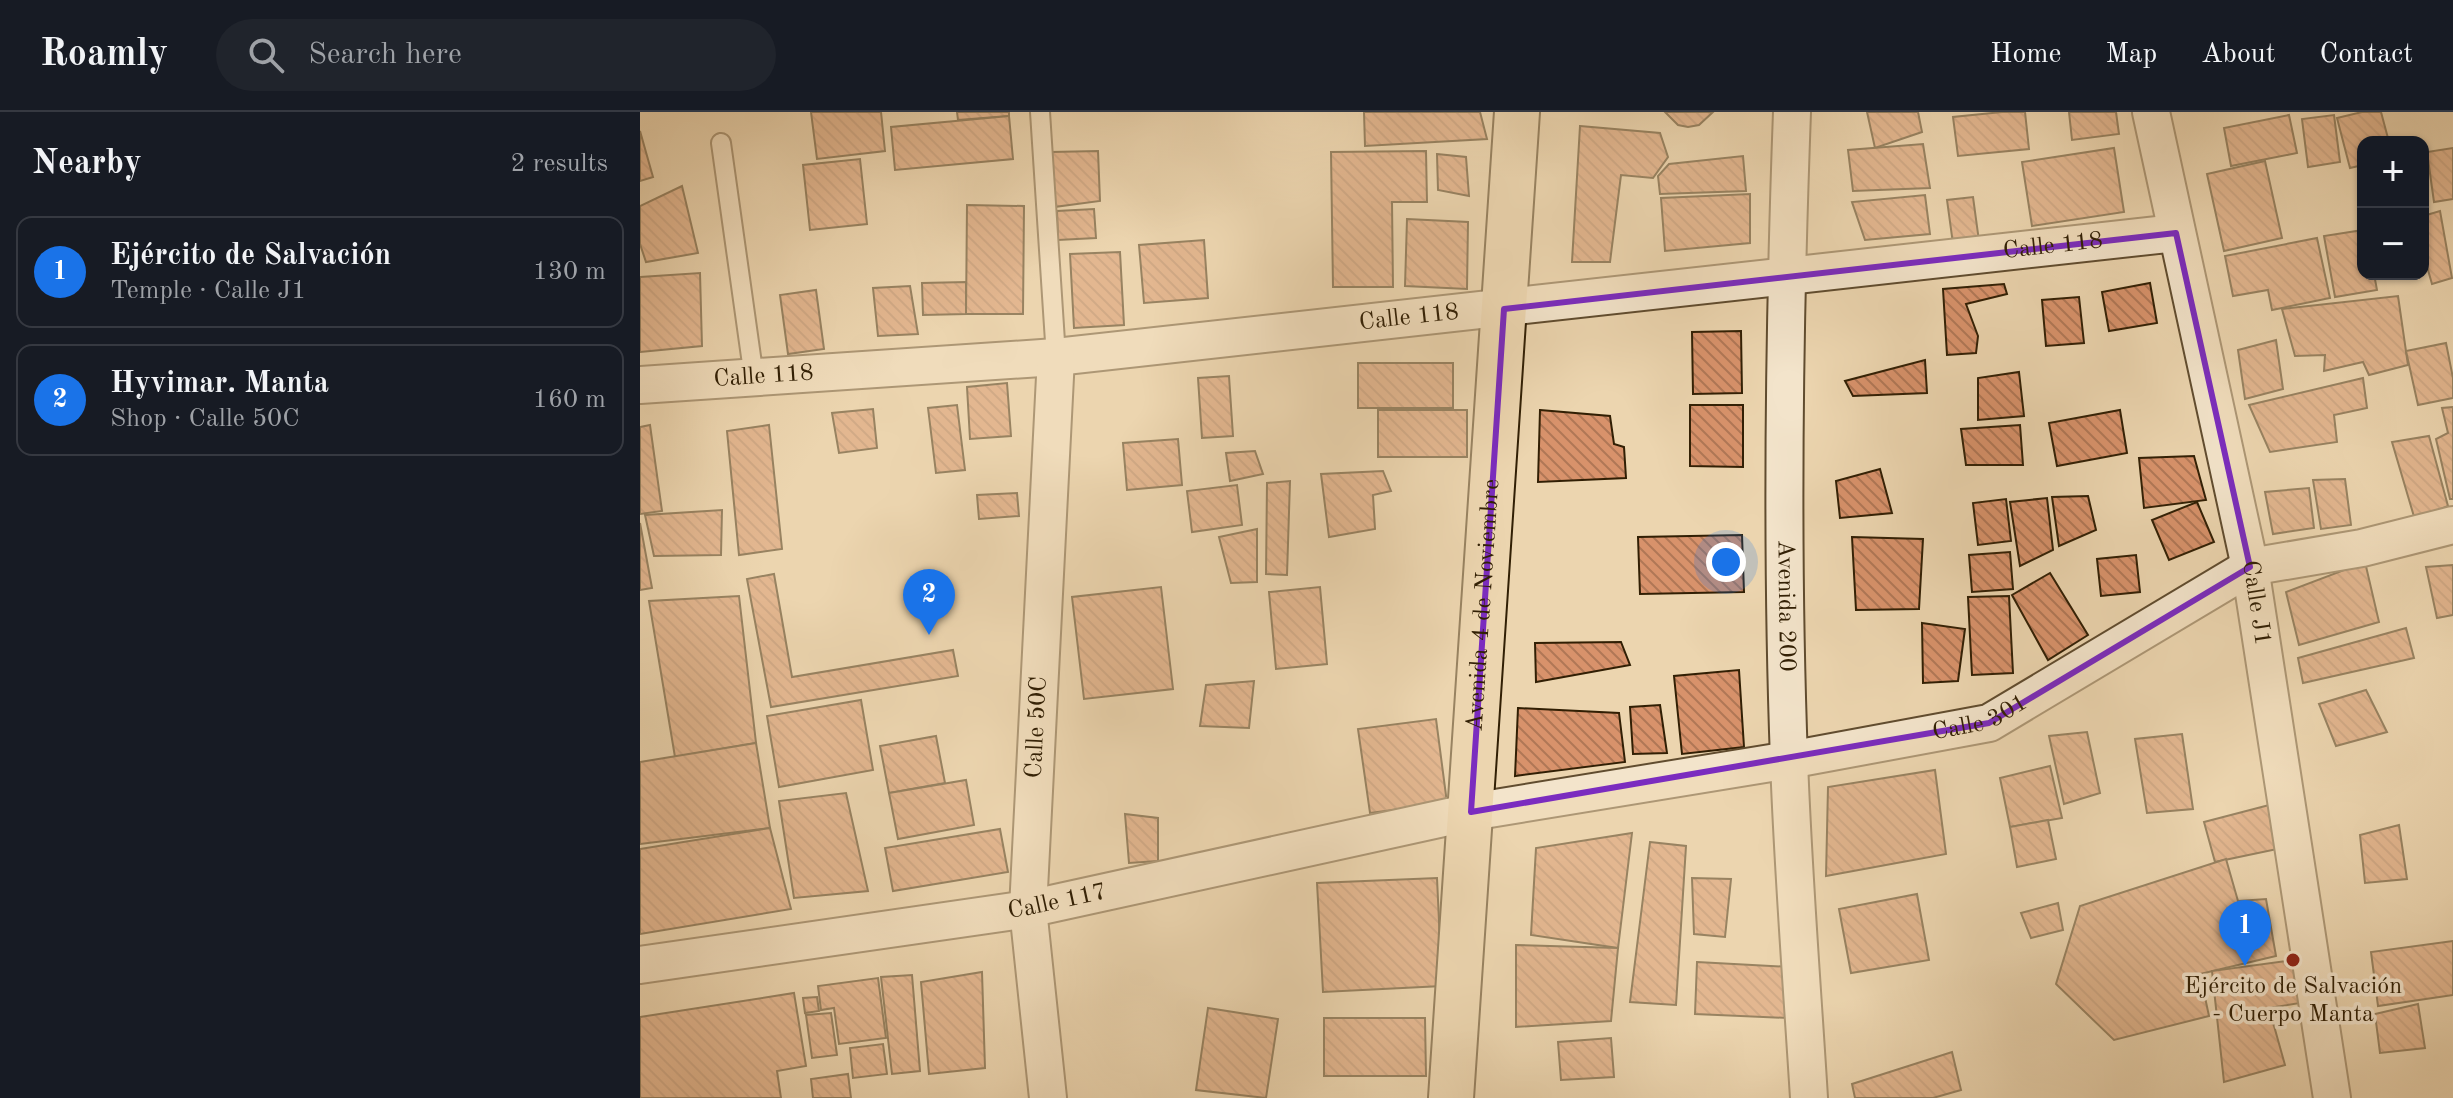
<!DOCTYPE html>
<html lang="en">
<head>
<meta charset="utf-8">
<style>
	body { margin:0; font-family:"Old Standard TT",serif; background:#20242c; color:#f1f3f6 }
	.controls { position:absolute; right:24px; top:24px; display:grid; overflow:hidden; border-radius:16px; box-shadow:0 2px 6px #0004 }
	.controls button { width:72px; height:72px; display:grid; place-items:center; padding:0; border:0; border-bottom:2px solid #363941; background:#171b24; color:#f1f3f6; font:40px sans-serif }
	.you { position:absolute; left:1086px; top:450px; width:28px; height:28px; margin:-20px; border:6px solid #fff; border-radius:50%; background:#1a73e8; box-shadow:0 0 0 12px #1a73e833 }
	.badge { display:grid; place-items:center; width:52px; height:52px; border-radius:50%; background:#1a73e8; color:#fff; font-size:26px; font-weight:700 }
	.pin { position:absolute; translate:-50% -66px; filter:drop-shadow(0 2px 4px #0008) }
	.pin::after { content:''; position:absolute; top:42px; width:28px; height:24px; background:inherit; clip-path:polygon(0 0,100% 0,50% 100%) }
	.list { margin:0; padding:0; list-style:none }
	h2 { display:flex; justify-content:space-between; align-items:center; height:104px; margin:0; padding:0 32px; font-size:34px }
	h2 small { font-size:26px; font-weight:400; color:#9ea1a6 }
	.list li { display:grid; grid-template-columns:52px 1fr auto; gap:24px; align-items:center; box-sizing:border-box; height:112px; margin:0 16px 16px; padding:0 16px; border:2px solid #363941; border-radius:16px }
	.list b { display:block; font-size:30px; white-space:nowrap }
	.list p { margin:0; font-size:26px; white-space:nowrap; color:#9ea1a6 }
	.list em { font-size:26px; font-style:normal; color:#9ea1a6 }
	.icon { flex:none; width:44px; height:44px; fill:none; stroke:currentColor; stroke-width:2; stroke-linecap:round; stroke-linejoin:round }
	.map { position:relative; flex:none; width:1813px; height:986px; overflow:hidden }
	header { display:flex; align-items:center; gap:48px; box-sizing:border-box; height:112px; padding:0 40px; background:#171b24; border-bottom:2px solid #363941 }
	header strong { font-size:38px }
	nav { display:flex; gap:44px; margin-inline-start:auto; font-size:28px }
	.search { width:560px; height:72px; background:#20242c; display:flex; align-items:center; gap:20px; box-sizing:border-box; padding:0 28px; border-radius:44px; color:#9ea1a6; font-size:30px }
	main { display:flex }
	aside { flex:1; background:#171b24 }
	.map>svg:first-child { display:block }
</style>
</head>
<body>
<header>
<strong>Roamly</strong>
<div class="search"><svg class="icon" aria-label="search" viewBox="0 0 24 24"><circle cx="10" cy="10" r="6"/><path d="M15 15l6 6"/></svg>Search here</div>
<nav><a>Home</a><a>Map</a><a>About</a><a>Contact</a></nav>
</header>
<main>
<aside>
<h2>Nearby<small>2 results</small></h2>
<ul class="list">
<li><span class="badge">1</span><div><b>Ejército de Salvación</b><p>Temple · Calle J1</p></div><em>130 m</em></li>
<li><span class="badge">2</span><div><b>Hyvimar. Manta</b><p>Shop · Calle 50C</p></div><em>160 m</em></li>
</ul>
</aside>
<div class="map">
<svg width="1813" height="986" viewBox="0 0 1813 986">
	<defs>
		<pattern id="building-back-hatch" width="6" height="6" patternUnits="userSpaceOnUse" patternTransform="scale(2)"><rect width="6" height="6" fill="#d8926b"/><path d="M-1 5l2 2M0 0l6 6M5-1l2 2" fill="none" stroke="#b07756"/></pattern>
	</defs>
	<rect width="100%" height="100%" fill="#ecd5af"/>
	<filter id="stains"><feTurbulence type="fractalNoise" baseFrequency=".0025" numOctaves="4"/><feColorMatrix values="0 0 0 0 .2 0 0 0 0 .09 0 0 0 0 .02 0 0 0 .5 -.17"/></filter>
	<radialGradient id="worn" r=".72"><stop offset=".6" stop-color="#630" stop-opacity="0"/><stop offset="1" stop-color="#630" stop-opacity=".3"/></radialGradient>
	<g fill="url(#building-back-hatch)" stroke="#311f04" stroke-width="2">
		<polygon points="171,0 241,0 245,39 177,47"/>
		<polygon points="317,0 369,0 369,4 318,8"/>
		<polygon points="724,0 840,0 847,27 725,34"/>
		<polygon points="1025,0 1073,0 1059,13 1048,15 1038,13"/>
		<polygon points="1227,0 1278,0 1282,20 1235,36"/>
		<polygon points="1362,0 1385,0 1389,37 1318,44 1313,5"/>
		<polygon points="1429,0 1476,0 1479,22 1432,28"/>
		<polygon points="1722,0 1741,0 1749,30 1723,30 1723,53 1710,56 1697,6"/>
		<polygon points="1649,3 1657,41 1591,54 1584,16"/>
		<polygon points="1694,3 1700,50 1668,55 1662,7"/>
		<polygon points="369,4 373,47 255,58 251,15"/>
		<polygon points="940,14 1020,21 1028,45 1013,66 981,63 970,150 932,150"/>
		<polygon points="0,19 13,65 0,69"/>
		<polygon points="1283,32 1290,76 1213,79 1208,38"/>
		<polygon points="1474,36 1484,100 1392,114 1382,50"/>
		<polygon points="1813,36 1813,87 1794,90 1787,40"/>
		<polygon points="458,39 460,89 414,95 411,40"/>
		<polygon points="786,39 787,90 752,90 753,175 693,175 691,40"/>
		<polygon points="797,42 826,45 829,84 798,78"/>
		<polygon points="1103,44 1106,79 1020,82 1018,64 1029,52"/>
		<polygon points="220,47 227,112 170,118 163,53"/>
		<polygon points="1625,49 1642,126 1584,139 1567,62"/>
		<polygon points="42,74 58,141 6,150 0,132 0,94"/>
		<polygon points="1110,82 1110,131 1025,139 1021,86"/>
		<polygon points="1285,83 1290,122 1225,128 1212,90"/>
		<polygon points="1333,85 1339,129 1313,132 1307,88"/>
		<polygon points="327,93 384,94 383,202 326,202"/>
		<polygon points="454,97 456,126 418,128 417,99"/>
		<polygon points="1800,99 1812,166 1792,172 1786,151 1783,150 1783,104"/>
		<polygon points="767,107 828,110 827,177 765,174"/>
		<polygon points="1723,118 1723,162 1734,162 1737,178 1695,185 1684,124"/>
		<polygon points="1677,126 1690,186 1632,198 1628,178 1593,184 1585,144"/>
		<polygon points="564,128 568,186 504,191 499,133"/>
		<polygon points="480,140 484,213 434,216 430,142"/>
		<polygon points="60,161 62,234 0,240 0,165"/>
		<polygon points="326,170 326,202 283,203 282,171"/>
		<polygon points="1510,171 1517,211 1469,219 1462,180"/>
		<polygon points="1364,172 1367,182 1326,192 1338,224 1336,241 1307,243 1303,177"/>
		<polygon points="270,174 278,222 238,224 233,176"/>
		<polygon points="176,178 184,237 148,242 140,183"/>
		<polygon points="1758,184 1768,253 1729,263 1723,250 1684,259 1685,243 1655,244 1642,197"/>
		<polygon points="1439,185 1444,231 1406,234 1402,188"/>
		<polygon points="1101,219 1102,281 1053,282 1052,220"/>
		<polygon points="1636,228 1643,277 1605,287 1598,238"/>
		<polygon points="1806,231 1813,266 1813,286 1778,293 1766,239"/>
		<polygon points="1285,248 1287,281 1213,284 1205,269"/>
		<rect x="718" y="251" width="95" height="45"/>
		<polygon points="1379,260 1384,304 1338,308 1338,266"/>
		<polygon points="589,264 593,324 562,326 558,266"/>
		<polygon points="1723,266 1727,296 1694,303 1697,330 1630,340 1609,293"/>
		<polygon points="367,271 371,324 330,327 327,275"/>
		<polygon points="317,293 325,358 296,361 288,296"/>
		<polygon points="1050,293 1103,293 1103,355 1050,354"/>
		<polygon points="1813,295 1813,387 1810,387 1796,327 1808,321 1802,296"/>
		<polygon points="233,297 237,336 199,341 192,301"/>
		<rect x="738" y="298" width="89" height="47"/>
		<polygon points="900,298 970,304 974,332 984,335 986,366 898,370"/>
		<polygon points="1480,298 1487,341 1417,354 1409,311"/>
		<polygon points="10,313 22,399 0,402 0,315"/>
		<polygon points="129,313 142,437 99,443 87,319"/>
		<polygon points="1380,313 1383,353 1326,353 1321,317"/>
		<polygon points="1789,324 1808,394 1775,408 1752,330"/>
		<polygon points="538,327 542,373 487,378 483,331"/>
		<polygon points="615,339 623,362 590,369 586,341"/>
		<polygon points="1554,344 1566,388 1504,396 1499,346"/>
		<polygon points="1240,357 1252,401 1200,406 1196,369"/>
		<polygon points="743,359 751,379 733,383 735,417 689,425 681,362"/>
		<polygon points="1705,367 1711,413 1681,417 1673,368"/>
		<polygon points="650,369 647,463 626,462 627,371"/>
		<polygon points="597,373 602,413 552,420 547,379"/>
		<polygon points="1669,376 1674,416 1633,422 1625,380"/>
		<polygon points="377,381 379,404 339,407 337,383"/>
		<polygon points="1448,384 1456,418 1419,434 1412,385"/>
		<polygon points="1407,386 1413,438 1380,454 1370,390"/>
		<polygon points="1366,387 1371,429 1338,433 1333,391"/>
		<polygon points="1557,390 1574,430 1529,448 1512,408"/>
		<polygon points="82,398 81,443 14,444 5,403"/>
		<polygon points="0,411 12,476 0,478"/>
		<polygon points="617,417 617,470 591,471 579,425"/>
		<polygon points="1102,423 1104,480 1000,482 998,425"/>
		<polygon points="1212,425 1283,427 1279,497 1216,498"/>
		<polygon points="1370,440 1373,477 1332,480 1329,443"/>
		<polygon points="1496,443 1500,480 1461,484 1457,447"/>
		<polygon points="1725,450 1739,510 1659,533 1646,480"/>
		<polygon points="1813,453 1813,503 1797,506 1786,455"/>
		<polygon points="1410,461 1448,523 1408,548 1372,483"/>
		<polygon points="134,462 152,565 313,538 318,564 131,595 107,467"/>
		<polygon points="521,475 533,577 444,587 432,485"/>
		<polygon points="680,475 687,552 636,557 629,480"/>
		<polygon points="99,484 116,631 35,645 9,489"/>
		<polygon points="1369,484 1373,561 1332,563 1328,485"/>
		<polygon points="1282,511 1325,517 1318,569 1283,571"/>
		<polygon points="1766,516 1774,546 1663,571 1658,546"/>
		<polygon points="981,530 990,553 896,570 895,531"/>
		<polygon points="1099,558 1104,635 1042,642 1034,564"/>
		<polygon points="614,569 609,616 560,614 566,573"/>
		<polygon points="1726,578 1747,620 1696,634 1679,592"/>
		<polygon points="221,588 233,658 139,675 127,604"/>
		<polygon points="1020,593 1027,641 993,642 990,595"/>
		<polygon points="878,596 979,601 985,650 875,664"/>
		<polygon points="796,607 807,691 730,701 718,617"/>
		<polygon points="1447,620 1460,681 1424,692 1409,624"/>
		<polygon points="1542,622 1553,697 1507,701 1495,627"/>
		<polygon points="296,624 305,671 249,681 240,634"/>
		<polygon points="116,631 130,716 0,732 0,650"/>
		<polygon points="1410,654 1422,706 1370,715 1360,666"/>
		<polygon points="1295,658 1306,742 1186,764 1188,675"/>
		<polygon points="326,668 334,713 258,727 249,681"/>
		<polygon points="206,681 228,779 154,786 139,689"/>
		<polygon points="1633,692 1642,736 1575,750 1564,710"/>
		<polygon points="485,702 518,706 518,749 489,751"/>
		<polygon points="1408,708 1416,747 1377,755 1370,715"/>
		<polygon points="1759,713 1767,767 1725,771 1720,723"/>
		<polygon points="130,716 151,797 0,822 0,737"/>
		<polygon points="360,717 368,760 253,779 245,736"/>
		<polygon points="992,721 978,836 891,823 896,736"/>
		<polygon points="1010,730 1046,734 1036,893 990,890"/>
		<polygon points="1586,747 1598,789 1626,787 1636,844 1560,862 1569,904 1474,928 1416,872 1440,794"/>
		<polygon points="797,766 802,874 683,880 677,771"/>
		<polygon points="1052,766 1091,767 1085,825 1054,822"/>
		<polygon points="1277,782 1289,848 1211,861 1199,797"/>
		<polygon points="1418,791 1423,818 1391,826 1381,801"/>
		<polygon points="1813,829 1813,883 1738,894 1731,840"/>
		<polygon points="876,833 978,836 971,909 876,915"/>
		<polygon points="1653,848 1660,891 1629,896 1645,953 1584,970 1572,859"/>
		<polygon points="1057,850 1150,855 1148,906 1055,902"/>
		<polygon points="342,860 345,956 289,962 281,870"/>
		<polygon points="272,863 280,959 252,962 241,865"/>
		<polygon points="238,866 246,926 199,932 194,896 181,898 178,874"/>
		<polygon points="154,881 166,954 137,959 141,986 0,986 0,905"/>
		<polygon points="177,885 179,899 165,901 163,886"/>
		<polygon points="1778,892 1785,936 1740,941 1735,902"/>
		<polygon points="568,896 638,907 626,986 556,978"/>
		<polygon points="191,901 197,943 172,946 166,903"/>
		<polygon points="684,906 785,906 786,964 684,964"/>
		<polygon points="971,926 974,965 921,968 918,930"/>
		<polygon points="243,932 247,962 213,966 210,936"/>
		<polygon points="1312,940 1321,978 1293,986 1215,986 1212,972"/>
		<polygon points="208,962 211,986 173,986 171,967"/>
	</g>
	<g fill="none" stroke-linecap="round" stroke-linejoin="round">
		<g stroke="#604c2f" stroke-width="22">
			<g id="lane">
				<polyline points="400,0 416,245"/>
				<polyline points="81,31 114,266"/>
			</g>
		</g>
		<g stroke="#604c2f" stroke-width="40">
			<g id="street">
				<path id="s1" d="M 1152,0 C 1144,216 1141,432 1149,648 C 1153,760 1162,873 1169,986"/>
				<path id="s2" d="M 1511,0 L 1610,455 L 1692,986"/>
				<path id="s3" d="M 0,273 L 416,245 L 1536,121"/>
				<path id="s4" d="M 0,853 L 388,797 L 831,700 L 1149,648 L 1349,611 L 1610,455 L 1722,436 L 1813,413"/>
				<path id="s5" d="M 408,986 L 388,797 L 416,245"/>
			</g>
		</g>
		<g stroke="#311f04" stroke-width="48">
			<g id="primary">
				<path id="s6" d="M 811,986 L 877,0"/>
			</g>
		</g>
		<use href="#lane" stroke="#f3e4cb" stroke-width="18"/>
		<use href="#street" stroke="#f3e4cb" stroke-width="36"/>
		<use href="#primary" stroke="#ecd5af" stroke-width="44"/>
	</g>
	<path d="M0 0H1813V986H0ZM 1536,121 L 1610,455 L 1349,611 L 831,700 L 864,197 Z" fill="#ecd5af" fill-opacity=".55" fill-rule="evenodd"/>
	<path fill="none" stroke="#7b2cbf" stroke-width="6" stroke-linejoin="round" d="M 1536,121 L 1610,455 L 1349,611 L 831,700 L 864,197 Z"/>
	<circle fill="#8f2418" stroke="#f3e4cb" stroke-width="3" cx="1653" cy="848" r="8"/>
	<g text-anchor="middle" dominant-baseline="central" stroke-width="7" stroke-linejoin="round" paint-order="stroke">
		<g font-size="24" fill="#311f04" stroke="#f3e4cb">
			<text stroke="none"><textPath href="#s3" startOffset="1420">Calle 118</textPath></text>
			<text stroke="none"><textPath href="#s3" startOffset="772">Calle 118</textPath></text>
			<text stroke="none"><textPath href="#s3" startOffset="124">Calle 118</textPath></text>
			<text stroke="none"><textPath href="#s2" startOffset="502">Calle J1</textPath></text>
			<text stroke="none"><textPath href="#s6" startOffset="494">Avenida 4 de Noviembre</textPath></text>
			<text stroke="none"><textPath href="#s1" startOffset="494">Avenida 200</textPath></text>
			<text stroke="none"><textPath href="#s4" startOffset="1364">Calle 301</textPath></text>
			<text stroke="none"><textPath href="#s5" startOffset="372">Calle 50C</textPath></text>
			<text stroke="none"><textPath href="#s4" startOffset="422">Calle 117</textPath></text>
		</g>
		<g font-size="24" fill="#311f04" stroke="#f3e4cb">
			<text x="1653" y="875">Ejército de Salvación<tspan x="1653" dy="28">- Cuerpo Manta</tspan></text>
		</g>
	</g>
	<rect width="100%" height="100%" filter="url(#stains)"/>
	<rect width="100%" height="100%" fill="url(#worn)"/>
</svg>
<div class="controls">
<button>+</button>
<button>−</button>
</div>
<div class="you"></div>
<div class="pin badge" style="left:1605px;top:854px">1</div>
<div class="pin badge" style="left:289px;top:523px">2</div>
</div>
</main>
</body>
</html>
